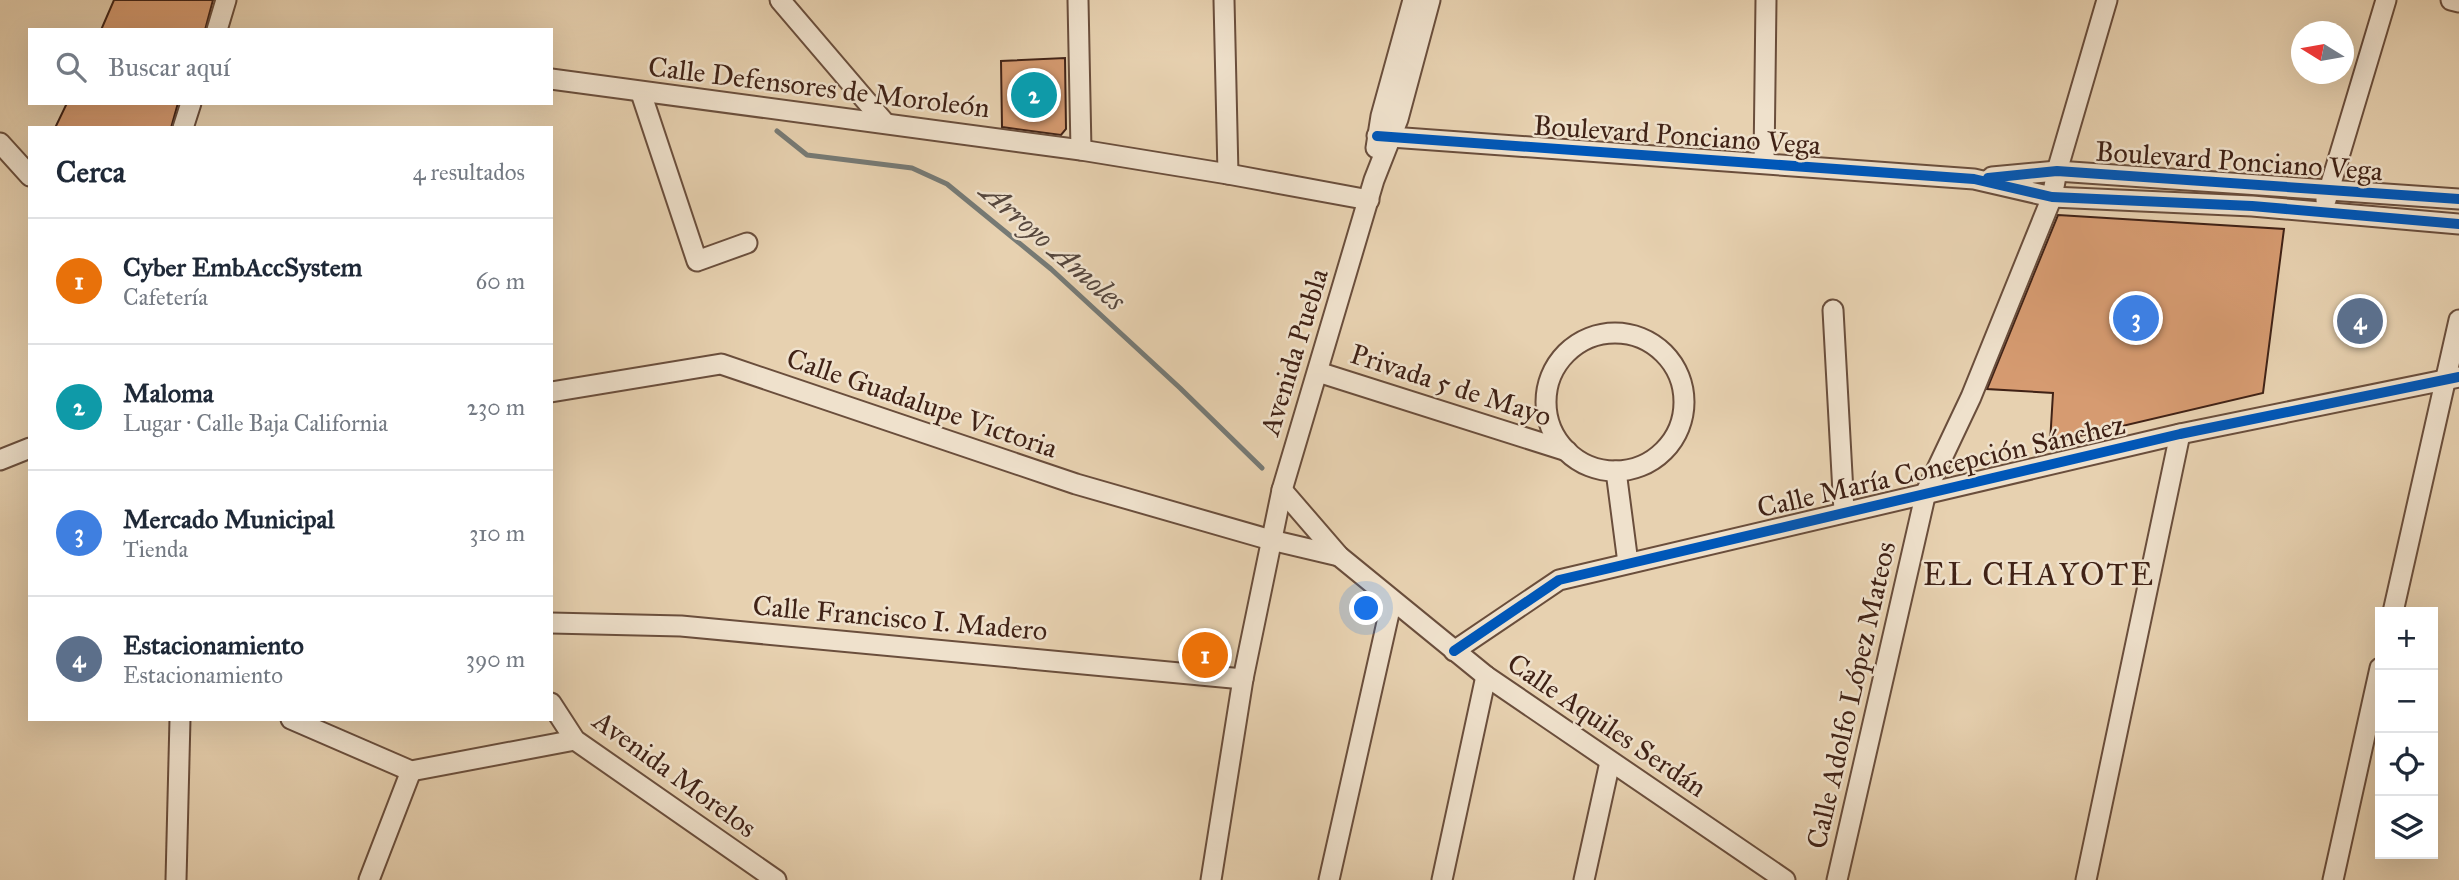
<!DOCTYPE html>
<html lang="es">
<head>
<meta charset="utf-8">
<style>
	body { margin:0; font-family:"IM FELL Great Primer",serif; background:#f6f6f7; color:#1f2937 }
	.controls { position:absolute; right:21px; bottom:21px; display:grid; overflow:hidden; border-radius:0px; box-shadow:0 7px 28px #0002 }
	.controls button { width:63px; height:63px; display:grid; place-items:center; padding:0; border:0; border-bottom:2px solid #e0e1e3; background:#fff; color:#1f2937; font:35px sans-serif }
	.compass { position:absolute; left:2291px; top:21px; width:63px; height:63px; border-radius:50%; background:#fff; box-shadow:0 7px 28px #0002; rotate:281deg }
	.you { position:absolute; left:1367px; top:609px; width:24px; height:24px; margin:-18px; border:5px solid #fff; border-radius:50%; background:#1a73e8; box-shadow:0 0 0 10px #1a73e833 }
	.badge { display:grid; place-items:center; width:46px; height:46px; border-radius:50%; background:#8f2418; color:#fff; font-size:23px; font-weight:700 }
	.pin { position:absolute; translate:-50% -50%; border:4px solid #fff; box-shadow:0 2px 7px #0006 }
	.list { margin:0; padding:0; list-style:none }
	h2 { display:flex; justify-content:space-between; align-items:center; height:91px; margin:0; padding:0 28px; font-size:30px }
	h2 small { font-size:23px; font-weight:400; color:#747a83 }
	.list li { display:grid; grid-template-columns:46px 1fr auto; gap:21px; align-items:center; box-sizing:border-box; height:126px; padding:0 28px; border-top:2px solid #e0e1e3 }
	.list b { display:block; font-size:26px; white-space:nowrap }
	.list p { margin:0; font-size:23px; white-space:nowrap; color:#747a83 }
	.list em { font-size:23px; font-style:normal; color:#747a83 }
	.icon { flex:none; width:38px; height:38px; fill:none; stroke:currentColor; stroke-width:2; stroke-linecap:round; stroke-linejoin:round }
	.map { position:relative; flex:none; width:2459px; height:880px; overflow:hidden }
	.search { position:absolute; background:#fff; box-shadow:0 7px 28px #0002; left:28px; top:28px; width:525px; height:77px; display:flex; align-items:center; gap:18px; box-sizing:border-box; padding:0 24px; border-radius:0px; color:#747a83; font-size:26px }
	.panel { position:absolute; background:#fff; box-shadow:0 7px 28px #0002; left:28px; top:126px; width:525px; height:595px; border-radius:0px }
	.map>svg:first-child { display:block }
</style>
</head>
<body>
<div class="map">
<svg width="2459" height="880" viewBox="0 0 2459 880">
	<rect width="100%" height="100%" fill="#e7d1b0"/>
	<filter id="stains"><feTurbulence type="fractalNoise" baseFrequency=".00286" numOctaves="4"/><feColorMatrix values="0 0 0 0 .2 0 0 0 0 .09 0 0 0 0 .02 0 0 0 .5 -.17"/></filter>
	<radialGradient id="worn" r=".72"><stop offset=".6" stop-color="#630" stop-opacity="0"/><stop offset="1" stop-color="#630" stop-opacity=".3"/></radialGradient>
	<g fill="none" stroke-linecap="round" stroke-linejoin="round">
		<polyline stroke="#767a75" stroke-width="5" points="777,131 807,155 912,168 947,184 1051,269 1180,388 1262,468"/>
	</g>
	<g fill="#d69b71" stroke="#402216" stroke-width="2">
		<polygon points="114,0 213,0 205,30 101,30"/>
		<polygon points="1065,58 1066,129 1061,135 1002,127 1001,61"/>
		<polygon points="67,103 178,103 171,128 55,128"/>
		<polygon points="2058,215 2284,229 2263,393 2050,443 2053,393 1987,389"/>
		<polygon points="1199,649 1214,650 1212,664 1197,662"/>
	</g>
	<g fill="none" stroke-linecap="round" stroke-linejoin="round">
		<g stroke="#6a4e3c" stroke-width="23">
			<g id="minor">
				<polyline points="780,0 885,123"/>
				<polyline points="1078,0 1081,150"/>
				<polyline points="1224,0 1228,174"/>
				<polyline points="2451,0 2459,2"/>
				<polyline points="217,30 226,0"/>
				<polyline points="551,79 1081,150 1228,174 1369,200"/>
				<polyline points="641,93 697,261 747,243"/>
				<polyline points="183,128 191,103"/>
				<polyline points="1377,136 1974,179 2052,197 2252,206 2459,224"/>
				<polyline points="0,143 30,176"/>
				<polyline points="1376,148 1381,116 1413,0"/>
				<polyline points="1764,163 1766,0"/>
				<polyline points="1992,177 2057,171 2459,199"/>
				<polyline points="2326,200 2386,0"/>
				<polyline points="1833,310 1844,511"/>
				<circle cx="1615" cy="402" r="69"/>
				<polyline points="1318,372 1567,451"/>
				<polyline points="551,392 721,364 1076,484 1271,540 1339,556"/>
				<polyline points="0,460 30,448"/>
				<polyline points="1616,471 1628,563"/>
				<polyline points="1282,490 1339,556 1486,676 1785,880"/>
				<polyline points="2393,612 2459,320"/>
				<polyline points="551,623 681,626 1243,679"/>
				<polyline points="1454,651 1559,580 2180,434 2459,377"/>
				<polyline points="551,703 575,740 776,880"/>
				<polyline points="291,719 411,771 575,740"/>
				<polyline points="176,880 180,719"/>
				<polyline points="369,880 411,771"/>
				<polyline points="1211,880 1243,679 1282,490 1374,180 1398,119 1430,0"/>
				<polyline points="1329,880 1392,600"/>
				<polyline points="1442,880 1486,676"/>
				<polyline points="1584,880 1610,762"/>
				<polyline points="1837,880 1926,492 1971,397 2052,197 2057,171 2107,0"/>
				<polyline points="2086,880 2180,434"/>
				<polyline points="2333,880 2380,668"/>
			</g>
		</g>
		<use href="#minor" stroke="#efe1cc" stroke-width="19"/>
		<g stroke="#efe1cc" stroke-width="15">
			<g id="cycleway">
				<polyline points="1377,136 1974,179 2052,197 2252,206 2459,224"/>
				<polyline points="1988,178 2057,171 2459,199"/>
				<polyline points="1454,651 1559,580 2180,434 2459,377"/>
			</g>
		</g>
		<use href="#cycleway" stroke="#0057b8" stroke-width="10"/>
	</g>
	<g text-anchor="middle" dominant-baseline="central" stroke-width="5" stroke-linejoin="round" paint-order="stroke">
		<g font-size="28" fill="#402216" stroke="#efe1cc">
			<text transform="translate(819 87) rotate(7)">Calle Defensores de Moroleón</text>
			<text transform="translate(1677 135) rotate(4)">Boulevard Ponciano Vega</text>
			<text transform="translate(2239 161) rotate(4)">Boulevard Ponciano Vega</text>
			<text transform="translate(1294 352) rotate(-73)">Avenida Puebla</text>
			<text transform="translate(1451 385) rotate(18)">Privada 5 de Mayo</text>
			<text transform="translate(922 403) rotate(19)">Calle Guadalupe Victoria</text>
			<text transform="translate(1941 466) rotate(-13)">Calle María Concepción Sánchez</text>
			<text transform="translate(900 618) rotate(5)">Calle Francisco I. Madero</text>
			<text transform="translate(1851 695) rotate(-77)">Calle Adolfo López Mateos</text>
			<text transform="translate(1607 725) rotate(34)">Calle Aquiles Serdán</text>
			<text transform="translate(675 774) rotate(36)">Avenida Morelos</text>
		</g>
		<g font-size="30" font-style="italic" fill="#56473e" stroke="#efe1cc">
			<text transform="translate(1053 246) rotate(41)">Arroyo Amoles</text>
		</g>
		<g font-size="32" letter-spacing="2" fill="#402216" stroke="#efe1cc">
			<text x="2039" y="574">EL CHAYOTE</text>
		</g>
	</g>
	<rect width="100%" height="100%" filter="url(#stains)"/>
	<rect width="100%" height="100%" fill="url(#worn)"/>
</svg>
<div class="controls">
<button>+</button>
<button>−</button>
<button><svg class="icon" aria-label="locate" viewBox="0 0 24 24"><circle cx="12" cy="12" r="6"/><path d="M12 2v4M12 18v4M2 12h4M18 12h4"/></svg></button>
<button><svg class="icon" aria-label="layers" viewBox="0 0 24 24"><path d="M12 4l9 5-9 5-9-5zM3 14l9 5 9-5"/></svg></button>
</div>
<svg class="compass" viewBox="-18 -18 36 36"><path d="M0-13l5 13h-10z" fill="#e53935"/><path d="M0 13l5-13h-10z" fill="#747a83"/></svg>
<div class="you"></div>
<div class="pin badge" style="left:1205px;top:655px;background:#e8710a">1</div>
<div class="pin badge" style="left:1034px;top:95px;background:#0f9aa8">2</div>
<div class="pin badge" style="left:2136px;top:318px;background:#3f7fe0">3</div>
<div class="pin badge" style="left:2360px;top:321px;background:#5c6f8a">4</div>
<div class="search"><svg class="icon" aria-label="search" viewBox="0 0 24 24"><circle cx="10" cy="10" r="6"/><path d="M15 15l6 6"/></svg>Buscar aquí</div>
<section class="panel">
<h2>Cerca<small>4 resultados</small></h2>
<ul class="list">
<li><span class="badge" style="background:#e8710a">1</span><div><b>Cyber EmbAccSystem</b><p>Cafetería</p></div><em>60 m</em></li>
<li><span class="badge" style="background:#0f9aa8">2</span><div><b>Maloma</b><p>Lugar · Calle Baja California</p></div><em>230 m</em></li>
<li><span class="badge" style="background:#3f7fe0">3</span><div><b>Mercado Municipal</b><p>Tienda</p></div><em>310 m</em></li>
<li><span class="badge" style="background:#5c6f8a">4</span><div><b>Estacionamiento</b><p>Estacionamiento</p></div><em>390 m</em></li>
</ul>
</section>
</div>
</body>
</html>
